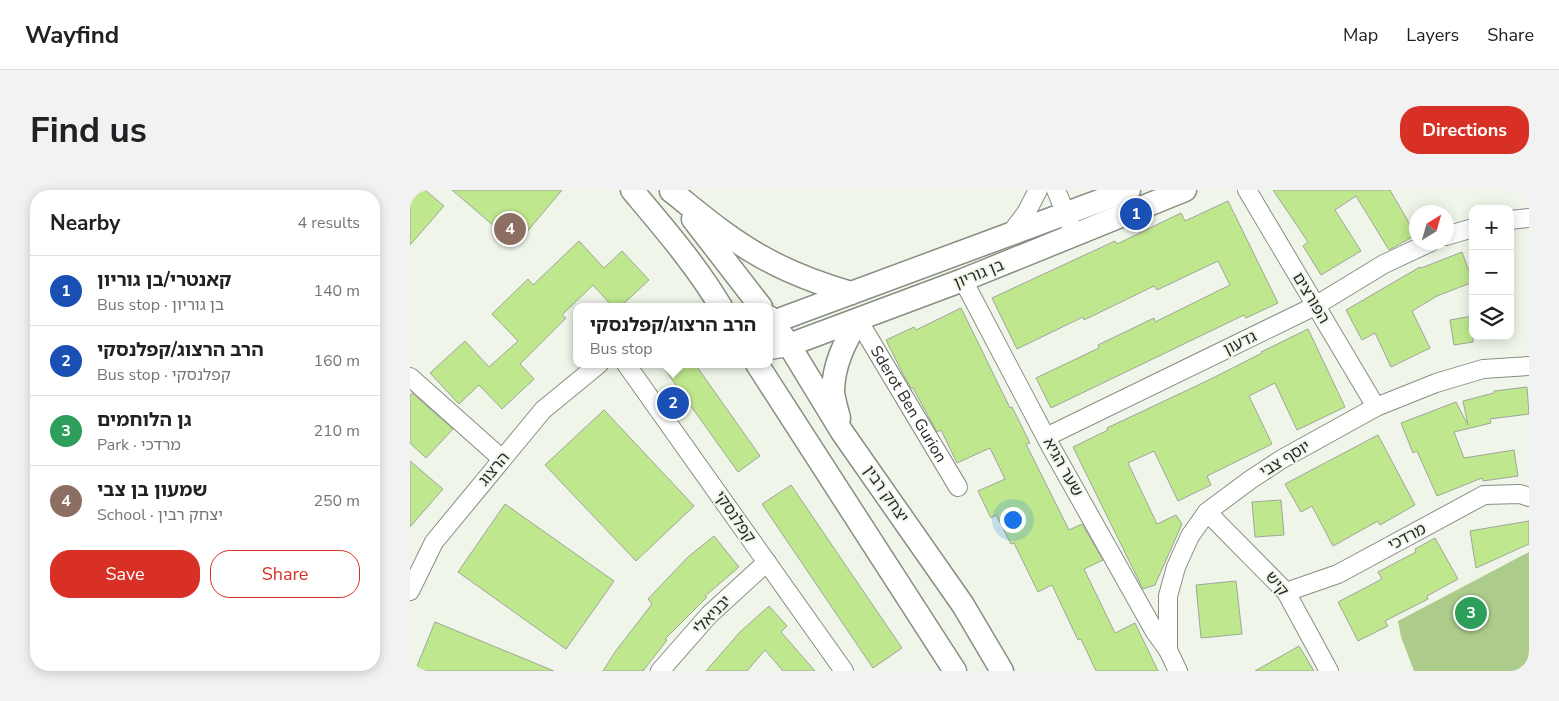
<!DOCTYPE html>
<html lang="en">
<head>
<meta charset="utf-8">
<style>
	body { margin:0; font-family:"Nunito Sans","Noto Sans Hebrew",sans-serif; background:#f2f2f2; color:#202124 }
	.controls { position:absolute; right:15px; top:15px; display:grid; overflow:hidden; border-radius:10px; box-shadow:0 2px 12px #0003 }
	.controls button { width:45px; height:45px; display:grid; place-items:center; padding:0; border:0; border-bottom:1px solid #e0e0e0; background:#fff; color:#202124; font:25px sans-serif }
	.compass { position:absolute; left:999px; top:15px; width:45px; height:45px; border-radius:50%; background:#fff; box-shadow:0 2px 12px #0003; rotate:37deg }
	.you { position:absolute; left:602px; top:329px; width:18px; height:18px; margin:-12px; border:4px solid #fff; border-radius:50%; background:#1a73e8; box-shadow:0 0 0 8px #1a73e833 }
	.badge { display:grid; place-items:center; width:32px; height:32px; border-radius:50%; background:#d93025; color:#fff; font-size:16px; font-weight:700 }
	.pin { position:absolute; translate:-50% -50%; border:2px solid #fff; box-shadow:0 1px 5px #0006 }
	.popup { position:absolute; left:163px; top:113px; width:200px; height:65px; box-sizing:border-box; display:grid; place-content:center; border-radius:10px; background:#fff; filter:drop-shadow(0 1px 4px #0005); font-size:16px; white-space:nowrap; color:#757577 }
	.popup b { font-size:19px; color:#202124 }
	.popup::after { content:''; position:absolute; left:50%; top:100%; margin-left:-10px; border:10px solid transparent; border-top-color:#fff }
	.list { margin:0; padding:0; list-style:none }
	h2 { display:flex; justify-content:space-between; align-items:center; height:65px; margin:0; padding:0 20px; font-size:21px }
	h2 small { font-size:16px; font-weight:400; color:#757577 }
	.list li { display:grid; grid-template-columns:32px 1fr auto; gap:15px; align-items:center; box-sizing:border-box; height:70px; padding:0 20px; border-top:1px solid #e0e0e0 }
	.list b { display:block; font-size:19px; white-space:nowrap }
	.list p { margin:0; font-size:16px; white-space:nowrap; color:#757577 }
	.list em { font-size:16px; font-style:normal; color:#757577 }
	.actions { display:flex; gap:10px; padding:15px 20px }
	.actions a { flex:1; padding:11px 0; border:1px solid #d93025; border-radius:20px; text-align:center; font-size:18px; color:#d93025 }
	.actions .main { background:#d93025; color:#fff }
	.icon { flex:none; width:28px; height:28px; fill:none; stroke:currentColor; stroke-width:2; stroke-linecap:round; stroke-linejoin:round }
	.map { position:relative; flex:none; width:1119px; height:481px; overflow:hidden; border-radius:20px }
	header { display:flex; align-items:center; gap:30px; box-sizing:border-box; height:70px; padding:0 25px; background:#fff; border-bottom:1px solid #e0e0e0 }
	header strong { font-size:24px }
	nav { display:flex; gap:28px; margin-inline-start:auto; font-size:18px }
	.intro { display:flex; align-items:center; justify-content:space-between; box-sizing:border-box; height:120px; padding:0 30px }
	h1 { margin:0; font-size:35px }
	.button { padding:12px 22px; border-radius:20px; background:#d93025; color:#fff; font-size:18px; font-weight:700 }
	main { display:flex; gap:30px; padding:0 30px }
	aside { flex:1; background:#fff; border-radius:20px; box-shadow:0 2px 12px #0003 }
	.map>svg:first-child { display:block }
</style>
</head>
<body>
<header>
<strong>Wayfind</strong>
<nav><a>Map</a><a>Layers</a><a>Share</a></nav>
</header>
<div class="intro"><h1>Find us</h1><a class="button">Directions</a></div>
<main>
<aside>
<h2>Nearby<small>4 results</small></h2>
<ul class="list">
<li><span class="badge" style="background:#1a4fb4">1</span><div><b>קאנטרי/בן גוריון</b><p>Bus stop · בן גוריון</p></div><em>140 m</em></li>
<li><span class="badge" style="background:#1a4fb4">2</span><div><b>הרב הרצוג/קפלנסקי</b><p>Bus stop · קפלנסקי</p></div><em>160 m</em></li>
<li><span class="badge" style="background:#2e9e5b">3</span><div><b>גן הלוחמים</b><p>Park · מרדכי</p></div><em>210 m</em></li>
<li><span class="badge" style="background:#8d6e63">4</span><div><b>שמעון בן צבי</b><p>School · יצחק רבין</p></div><em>250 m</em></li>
</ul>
<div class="actions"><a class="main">Save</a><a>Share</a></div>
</aside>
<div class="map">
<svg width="1119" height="481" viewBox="0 0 1119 481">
	<rect width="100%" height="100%" fill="#eff6e9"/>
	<polygon fill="#adcc8b" points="1119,362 1119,481 1004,481 991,447 988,431"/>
	<g fill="#bfe88e" stroke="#9fa599">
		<polygon points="0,0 15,0 34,16 0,55"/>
		<polygon points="42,0 152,0 106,55"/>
		<polygon points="863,0 980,0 1006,45 979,60 946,6 925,20 951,61 911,85 893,56 898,52"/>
		<polygon points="818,11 868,113 836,128 834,125 641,218 626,188 689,158 688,155 744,128 745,132 820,95 808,71 747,100 744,96 674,130 673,127 607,159 582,108 705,51 707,54 771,23 775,31"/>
		<polygon points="169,51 194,78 212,61 239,90 210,117 203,117 183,95 152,125 156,128 110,174 124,189 92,219 69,195 49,214 20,183 55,151 79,177 108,151 82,124 118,89 123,95"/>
		<polygon points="1052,62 1063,92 1027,106 1002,121 1020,158 981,177 965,143 952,150 936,120 1010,77 1011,78"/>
		<polygon points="551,118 600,218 602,217 620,253 616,254 659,340 672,334 693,370 674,379 705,443 725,433 748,481 686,481 671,449 668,450 642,395 628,402 604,353 601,354 586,325 581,328 568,301 595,289 580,258 547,273 531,240 527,242 503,198 501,198 493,184 476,150 504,137 506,140"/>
		<polygon points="1063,126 1063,152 1044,155 1040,130"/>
		<polygon points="898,139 935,217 887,240 865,193 839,206 862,254 797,286 801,295 768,311 744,261 718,273 747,334 766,325 772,334 745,395 733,399 663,257 698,240 697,238 803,188 852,163 851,162"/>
		<polygon points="251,174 285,174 350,266 328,282"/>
		<polygon points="1117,197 1119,224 1080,229 1081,233 1044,242 1054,268 1104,260 1108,286 1073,291 1072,288 1027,306 1007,261 1003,263 991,233 1046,212 1058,235 1053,211 1084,203 1084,201"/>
		<polygon points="2,203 43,239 16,268 0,253 0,206"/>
		<polygon points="194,220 284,316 226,371 135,275"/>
		<polygon points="968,245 1005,315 970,335 968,331 923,356 902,316 891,322 875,294"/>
		<polygon points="0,271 33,299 0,337"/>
		<polygon points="381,295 492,458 463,478 352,314"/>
		<polygon points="871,310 874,345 845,347 842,312"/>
		<polygon points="95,314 204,391 156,459 48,382"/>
		<polygon points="1119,331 1119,354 1066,378 1060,341"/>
		<polygon points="304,346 329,377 295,406 297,407 255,449 257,450 233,481 193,481 205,462 242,414 238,409 278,367"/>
		<polygon points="1025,348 1048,389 1017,406 1018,409 975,431 978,436 948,451 928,412 972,389 968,382 1006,362 1005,359"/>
		<polygon points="826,391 832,444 791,448 786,395"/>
		<polygon points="359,416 377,436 371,442 405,481 373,481 355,460 337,481 296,481 330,442"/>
		<polygon points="25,432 144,481 5,481"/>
		<polygon points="889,456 904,481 845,481"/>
	</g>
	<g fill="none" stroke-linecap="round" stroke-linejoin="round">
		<g stroke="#888e82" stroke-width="20">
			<g id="minor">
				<polyline points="646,0 660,34"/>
				<polyline points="837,0 966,217"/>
				<polyline points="1100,30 1119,28"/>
				<polyline points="601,43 616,23 628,0"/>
				<polyline points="1036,46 1063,38"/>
				<polyline points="553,90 641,257 745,442 758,460"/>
				<path id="s1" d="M 448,130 L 548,297"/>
				<polyline points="216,174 434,481"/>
				<polyline points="0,187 92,269"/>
				<polyline points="636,247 905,116 974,74 1021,52"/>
				<polyline points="797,322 876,402 919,481"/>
				<polyline points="0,401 24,352 133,220 189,174"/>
				<polyline points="876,402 928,384 1074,305 1110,304 1119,307"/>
				<polyline points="250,481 299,425 357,372"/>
				<polyline points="768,481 758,460 758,406 766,377 780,346 797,322 840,290 872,269 966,217 1026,193 1073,179 1119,176"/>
			</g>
		</g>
		<g stroke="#888e82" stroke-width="25">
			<g id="major">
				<path d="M 222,0 C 253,37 286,75 311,117"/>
				<path d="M 261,1 C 290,24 319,49 352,67 C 380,83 410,94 441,103"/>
				<polyline points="283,29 351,117"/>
				<polyline points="359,127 379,155 432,242 553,415 592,481"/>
				<polyline points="359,136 363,132 719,0"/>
				<polyline points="359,158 379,155 553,90 775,0"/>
				<polyline points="347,174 545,481"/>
				<path d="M 429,228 C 427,220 424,211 423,202 C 423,175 435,152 448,130"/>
			</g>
		</g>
		<use href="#minor" stroke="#fff" stroke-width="18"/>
		<use href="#major" stroke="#fff" stroke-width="22"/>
	</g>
	<g text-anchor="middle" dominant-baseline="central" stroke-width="4" stroke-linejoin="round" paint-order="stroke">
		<g font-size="16" fill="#282a26" stroke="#eff6e9">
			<text transform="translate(569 84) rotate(-22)">בן גוריון</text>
			<text transform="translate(901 108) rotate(59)">הפורצים</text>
			<text transform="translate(830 153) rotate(-26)">גדעון</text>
			<text stroke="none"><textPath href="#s1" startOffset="98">Sderot Ben Gurion</textPath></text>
			<text transform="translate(875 269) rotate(-31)">יוסף צבי</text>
			<text transform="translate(653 277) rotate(61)">שער הגיא</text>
			<text transform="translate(84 279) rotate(-50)">הרצוג</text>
			<text transform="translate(476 304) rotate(55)">יצחק רבין</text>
			<text transform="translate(325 327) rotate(55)">קפלנסקי</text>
			<text transform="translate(997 347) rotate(-28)">מרדכי</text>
			<text transform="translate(867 394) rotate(51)">קיש</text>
			<text transform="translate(302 425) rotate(-46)">יבניאלי</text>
		</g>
	</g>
</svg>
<div class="controls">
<button>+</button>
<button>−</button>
<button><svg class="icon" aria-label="layers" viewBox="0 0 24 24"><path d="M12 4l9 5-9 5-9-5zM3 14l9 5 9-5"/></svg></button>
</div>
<svg class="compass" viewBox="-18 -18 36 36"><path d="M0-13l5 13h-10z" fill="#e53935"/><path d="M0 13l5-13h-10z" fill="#757577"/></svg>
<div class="you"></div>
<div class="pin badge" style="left:726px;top:24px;background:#1a4fb4">1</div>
<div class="pin badge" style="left:263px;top:213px;background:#1a4fb4">2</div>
<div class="popup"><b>הרב הרצוג/קפלנסקי</b>Bus stop</div>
<div class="pin badge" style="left:1061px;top:423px;background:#2e9e5b">3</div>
<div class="pin badge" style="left:100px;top:39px;background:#8d6e63">4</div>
</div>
</main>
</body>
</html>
